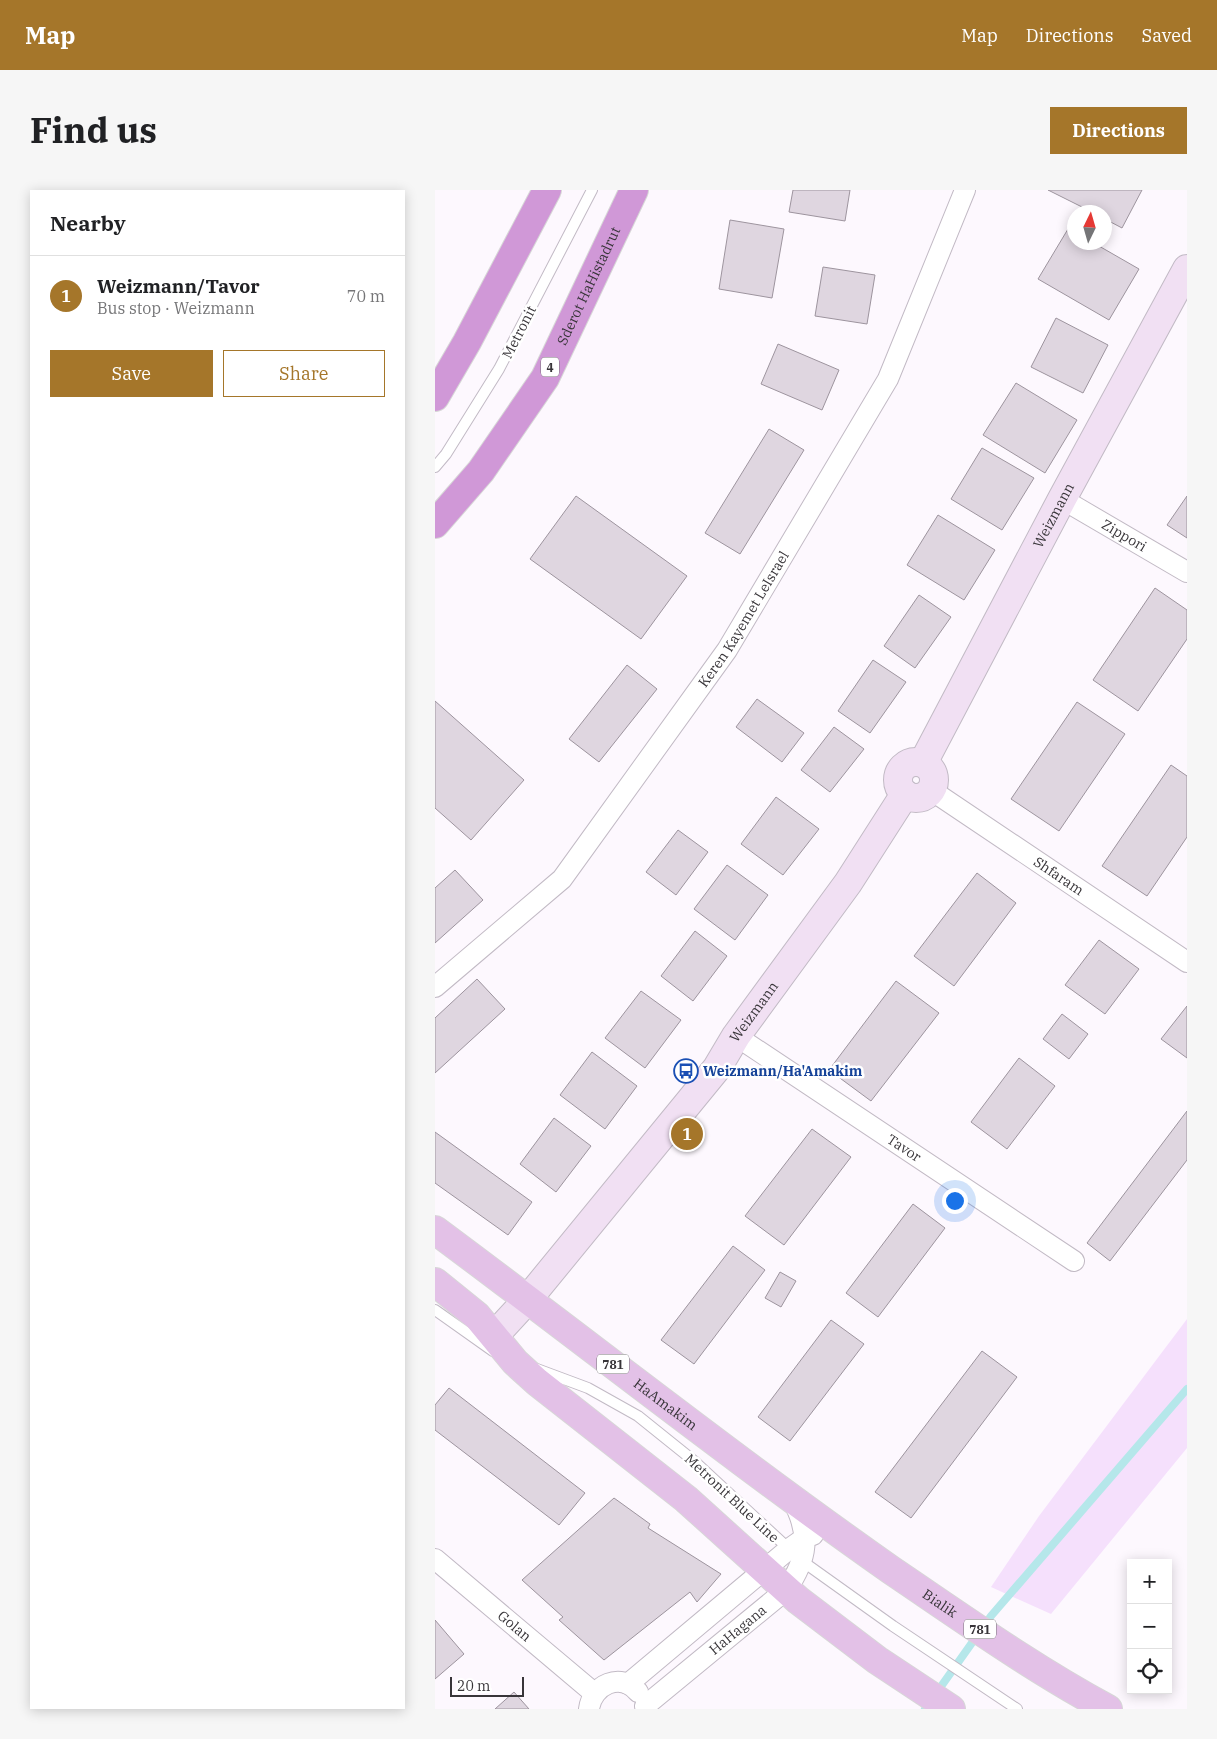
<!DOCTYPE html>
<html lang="en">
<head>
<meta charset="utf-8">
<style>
	body { margin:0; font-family:"IBM Plex Serif",serif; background:#f6f6f6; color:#202124 }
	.controls { position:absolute; right:15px; bottom:15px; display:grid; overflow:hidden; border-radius:0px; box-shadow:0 2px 12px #0003 }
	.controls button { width:45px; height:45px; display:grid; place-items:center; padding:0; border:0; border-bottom:1px solid #e0e0e0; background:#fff; color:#202124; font:25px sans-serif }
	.compass { position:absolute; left:632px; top:15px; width:45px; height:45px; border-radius:50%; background:#fff; box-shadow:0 2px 12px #0003; rotate:5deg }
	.scale { position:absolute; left:15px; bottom:12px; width:74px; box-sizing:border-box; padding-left:5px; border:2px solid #383539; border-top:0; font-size:14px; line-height:18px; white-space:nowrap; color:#383539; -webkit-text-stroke:4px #fff; paint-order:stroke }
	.you { position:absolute; left:519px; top:1010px; width:18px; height:18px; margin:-12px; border:4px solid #fff; border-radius:50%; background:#1a73e8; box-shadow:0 0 0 8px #1a73e833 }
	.badge { display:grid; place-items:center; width:32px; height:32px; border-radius:50%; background:#a5762a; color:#fff; font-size:16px; font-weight:700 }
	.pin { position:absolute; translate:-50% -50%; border:2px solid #fff; box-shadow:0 1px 5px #0006 }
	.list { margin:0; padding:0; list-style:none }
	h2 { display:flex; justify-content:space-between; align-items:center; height:65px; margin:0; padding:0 20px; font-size:21px }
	h2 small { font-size:16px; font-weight:400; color:#757577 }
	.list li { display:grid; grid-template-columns:32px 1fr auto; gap:15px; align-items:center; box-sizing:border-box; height:80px; padding:0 20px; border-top:1px solid #e0e0e0 }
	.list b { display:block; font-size:19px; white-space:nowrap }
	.list p { margin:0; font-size:16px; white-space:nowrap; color:#757577 }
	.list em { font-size:16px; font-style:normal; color:#757577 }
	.actions { display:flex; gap:10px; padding:15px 20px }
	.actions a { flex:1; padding:11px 0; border:1px solid #a5762a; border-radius:0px; text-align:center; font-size:18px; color:#a5762a }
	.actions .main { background:#a5762a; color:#fff }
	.icon { flex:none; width:28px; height:28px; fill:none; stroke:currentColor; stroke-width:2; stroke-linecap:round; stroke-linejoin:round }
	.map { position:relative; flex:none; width:752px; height:1519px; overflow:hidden; border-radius:0px }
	header { display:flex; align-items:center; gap:30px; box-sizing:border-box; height:70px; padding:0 25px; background:#a5762a; color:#fff }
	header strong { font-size:24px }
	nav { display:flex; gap:28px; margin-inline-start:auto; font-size:18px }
	.intro { display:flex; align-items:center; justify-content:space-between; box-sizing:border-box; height:120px; padding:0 30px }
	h1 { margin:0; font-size:35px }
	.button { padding:12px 22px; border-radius:0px; background:#a5762a; color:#fff; font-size:18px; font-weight:700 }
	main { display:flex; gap:30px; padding:0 30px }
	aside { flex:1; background:#fff; border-radius:0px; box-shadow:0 2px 12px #0003 }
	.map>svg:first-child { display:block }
</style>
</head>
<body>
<header>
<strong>Map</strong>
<nav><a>Map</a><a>Directions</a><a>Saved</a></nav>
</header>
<div class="intro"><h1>Find us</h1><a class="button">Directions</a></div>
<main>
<aside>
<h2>Nearby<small></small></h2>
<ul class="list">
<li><span class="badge">1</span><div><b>Weizmann/Tavor</b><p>Bus stop · Weizmann</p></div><em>70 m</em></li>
</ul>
<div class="actions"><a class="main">Save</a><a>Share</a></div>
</aside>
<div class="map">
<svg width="752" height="1519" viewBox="0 0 752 1519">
	<rect width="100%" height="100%" fill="#fdf8fe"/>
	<polygon fill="#f5e0fc" points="752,1129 752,1258 616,1424 556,1397 604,1326"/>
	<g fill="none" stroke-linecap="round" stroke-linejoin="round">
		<polyline stroke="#b5e7ea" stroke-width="8" points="490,1519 556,1426 752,1199"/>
	</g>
	<g fill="#dfd6e0" stroke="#9d949e">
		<polygon points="358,0 415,0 410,31 354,22"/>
		<polygon points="613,0 707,0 687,38 670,29 670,22 657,22"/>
		<polygon points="295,30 349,39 337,108 284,99"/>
		<polygon points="633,39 640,42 640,52 657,52 704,79 674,130 603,89"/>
		<polygon points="388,77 440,85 432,134 380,126"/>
		<polygon points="621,128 673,155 648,203 596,177"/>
		<polygon points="343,154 404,180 387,220 326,194"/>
		<polygon points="581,193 642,230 610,283 548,245"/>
		<polygon points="334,239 369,260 305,364 270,343"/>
		<polygon points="547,258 599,288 567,340 516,309"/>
		<polygon points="141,306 252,386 206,449 95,369"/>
		<polygon points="752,306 752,348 732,335"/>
		<polygon points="503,325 560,360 529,410 472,375"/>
		<polygon points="720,398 752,420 752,449 703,521 658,490"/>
		<polygon points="484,405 516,427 480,478 449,456"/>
		<polygon points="438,470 471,492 435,543 403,521"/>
		<polygon points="192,475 222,499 164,572 134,549"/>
		<polygon points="322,509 369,543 347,572 301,537"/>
		<polygon points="0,511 89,590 36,650 0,618"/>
		<polygon points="642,512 690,544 624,641 576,609"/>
		<polygon points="399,537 429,559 395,602 366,580"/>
		<polygon points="736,575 752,586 752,647 712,706 667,676"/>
		<polygon points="341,607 384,639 348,685 306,654"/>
		<polygon points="243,640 273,662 241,705 211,682"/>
		<polygon points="292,675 333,705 300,750 259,719"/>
		<polygon points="20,680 48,710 0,753 0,698"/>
		<polygon points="542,683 581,713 519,796 479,766"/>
		<polygon points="260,741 292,766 258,811 226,786"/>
		<polygon points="664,750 704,779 670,824 630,795"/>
		<polygon points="42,789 70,819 0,883 0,828"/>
		<polygon points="461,791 504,823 436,911 394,880"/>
		<polygon points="206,801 246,830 210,878 170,848"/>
		<polygon points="752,816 752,868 726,849"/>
		<polygon points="627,824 653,844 634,869 608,849"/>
		<polygon points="157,862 202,896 170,939 125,905"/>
		<polygon points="584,868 620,896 572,959 536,932"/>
		<polygon points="752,921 752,970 675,1071 652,1053"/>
		<polygon points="119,928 156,956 121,1002 85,974"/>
		<polygon points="377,939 416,967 349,1055 310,1026"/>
		<polygon points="0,942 97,1012 73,1045 0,993"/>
		<polygon points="478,1014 510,1038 443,1127 411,1103"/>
		<polygon points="298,1056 330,1080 259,1174 226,1150"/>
		<polygon points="345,1082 361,1091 346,1117 330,1108"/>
		<polygon points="396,1130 429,1154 355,1251 323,1227"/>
		<polygon points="547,1161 582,1187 476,1328 440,1302"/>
		<polygon points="14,1198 150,1303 124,1335 0,1240 0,1215"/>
		<polygon points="179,1308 215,1334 213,1338 286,1384 262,1412 255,1402 169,1470 124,1430 128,1427 87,1390"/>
		<polygon points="0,1430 29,1464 0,1489"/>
		<polygon points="79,1502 94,1519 60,1519"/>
	</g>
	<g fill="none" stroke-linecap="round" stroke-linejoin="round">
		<g stroke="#c2bac5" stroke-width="12">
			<g id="lane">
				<polyline points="0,277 11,264 64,179 157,0"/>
				<polyline points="0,1120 58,1161"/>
				<polyline points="102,1179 153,1198 203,1226 259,1271 367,1371 458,1436 582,1519"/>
			</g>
		</g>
		<g stroke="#c2bac5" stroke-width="22">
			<g id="street">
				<path id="s1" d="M 627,309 L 752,382"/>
				<path id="s2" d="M 496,600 L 752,772"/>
				<path id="s3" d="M 0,797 L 127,689 L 292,460 L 453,189 L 530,0"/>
				<path id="s4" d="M 301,846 L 639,1071"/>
				<path id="s5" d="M 0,1369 L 159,1503"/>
				<polyline points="193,1494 354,1359 371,1347 378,1345"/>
				<path id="s6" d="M 210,1516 L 351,1400 C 373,1369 376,1344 357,1309"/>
				<path d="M 154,1519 C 157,1495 186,1481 203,1502"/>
			</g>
		</g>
		<g stroke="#c2bac5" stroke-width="30">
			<g id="secondary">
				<circle cx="481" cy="590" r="18"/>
				<path id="s7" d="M 488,573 L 627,309 L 752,79"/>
				<path id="s8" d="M 59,1146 L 93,1109 L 282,878 L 301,846 L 413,693 L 470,604"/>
			</g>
		</g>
		<g stroke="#d7d7d7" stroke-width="30">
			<g id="primary">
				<path id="s9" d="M 0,1040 C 152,1153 301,1271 456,1380 C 527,1428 597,1478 673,1519"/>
				<polyline points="0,1092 42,1126 80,1172 102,1192 251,1309 363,1410 442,1470 516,1519"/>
			</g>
		</g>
		<g stroke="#d7d7d7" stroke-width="30">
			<g id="highway">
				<polyline points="0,207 32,152 112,0"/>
				<path id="s10" d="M 0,334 L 46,281 L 110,188 L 199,0"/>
			</g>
		</g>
		<use href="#lane" stroke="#fff" stroke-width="10"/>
		<use href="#street" stroke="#fff" stroke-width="20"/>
		<use href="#secondary" stroke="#f1e0f3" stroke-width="28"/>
		<use href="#primary" stroke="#e3c1e7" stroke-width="28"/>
		<use href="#highway" stroke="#d098d7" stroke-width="28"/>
	</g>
	<defs>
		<g id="bus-ring" transform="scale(1.25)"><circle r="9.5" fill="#fff" stroke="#1a4fb4" stroke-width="1.5"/><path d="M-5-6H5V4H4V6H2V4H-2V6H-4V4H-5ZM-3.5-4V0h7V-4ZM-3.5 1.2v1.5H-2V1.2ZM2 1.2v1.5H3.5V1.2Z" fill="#1a4fb4"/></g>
	</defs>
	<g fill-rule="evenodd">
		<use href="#bus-ring" x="251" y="881"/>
	</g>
	<g text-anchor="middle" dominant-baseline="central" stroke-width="5" stroke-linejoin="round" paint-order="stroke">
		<g fill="#fff" stroke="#747274" stroke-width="1">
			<rect x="106" y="167.5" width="18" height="19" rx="4"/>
			<rect x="162" y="1164.5" width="32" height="19" rx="4"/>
			<rect x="529" y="1429.5" width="32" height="19" rx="4"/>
		</g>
		<g font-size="12" font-weight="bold" fill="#383539">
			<text x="115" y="177">4</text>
			<text x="178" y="1174">781</text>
			<text x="545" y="1439">781</text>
		</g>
		<g font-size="14" fill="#383539" stroke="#fff">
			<text stroke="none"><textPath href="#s10" startOffset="285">Sderot HaHistadrut</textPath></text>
			<text transform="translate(84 142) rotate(-63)">Metronit</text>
			<text stroke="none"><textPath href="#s7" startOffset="280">Weizmann</textPath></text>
			<text stroke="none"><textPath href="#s1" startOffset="72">Zippori</textPath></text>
			<text stroke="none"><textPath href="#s3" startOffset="484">Keren Kayemet LeIsrael</textPath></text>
			<text stroke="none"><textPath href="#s2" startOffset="154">Shfaram</textPath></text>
			<text stroke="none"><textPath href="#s8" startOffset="416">Weizmann</textPath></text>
			<text stroke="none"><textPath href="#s4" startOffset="202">Tavor</textPath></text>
			<text stroke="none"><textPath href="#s9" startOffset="289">HaAmakim</textPath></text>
			<text transform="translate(297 1308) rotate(43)">Metronit Blue Line</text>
			<text stroke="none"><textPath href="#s9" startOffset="628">Bialik</textPath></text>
			<text stroke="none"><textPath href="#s5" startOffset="104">Golan</textPath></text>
			<text stroke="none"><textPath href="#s6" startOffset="120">HaHagana</textPath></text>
		</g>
		<g font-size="14" font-weight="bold" fill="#164399" stroke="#fff" text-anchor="start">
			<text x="268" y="881">Weizmann/Ha'Amakim</text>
		</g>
	</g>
</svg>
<div class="controls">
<button>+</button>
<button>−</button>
<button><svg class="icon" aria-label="locate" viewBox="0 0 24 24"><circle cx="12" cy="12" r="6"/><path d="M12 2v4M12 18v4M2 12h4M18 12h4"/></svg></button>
</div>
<svg class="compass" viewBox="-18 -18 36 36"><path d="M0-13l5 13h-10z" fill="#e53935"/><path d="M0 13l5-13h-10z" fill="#757577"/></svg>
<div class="scale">20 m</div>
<div class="you"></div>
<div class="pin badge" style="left:252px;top:944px">1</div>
</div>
</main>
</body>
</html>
